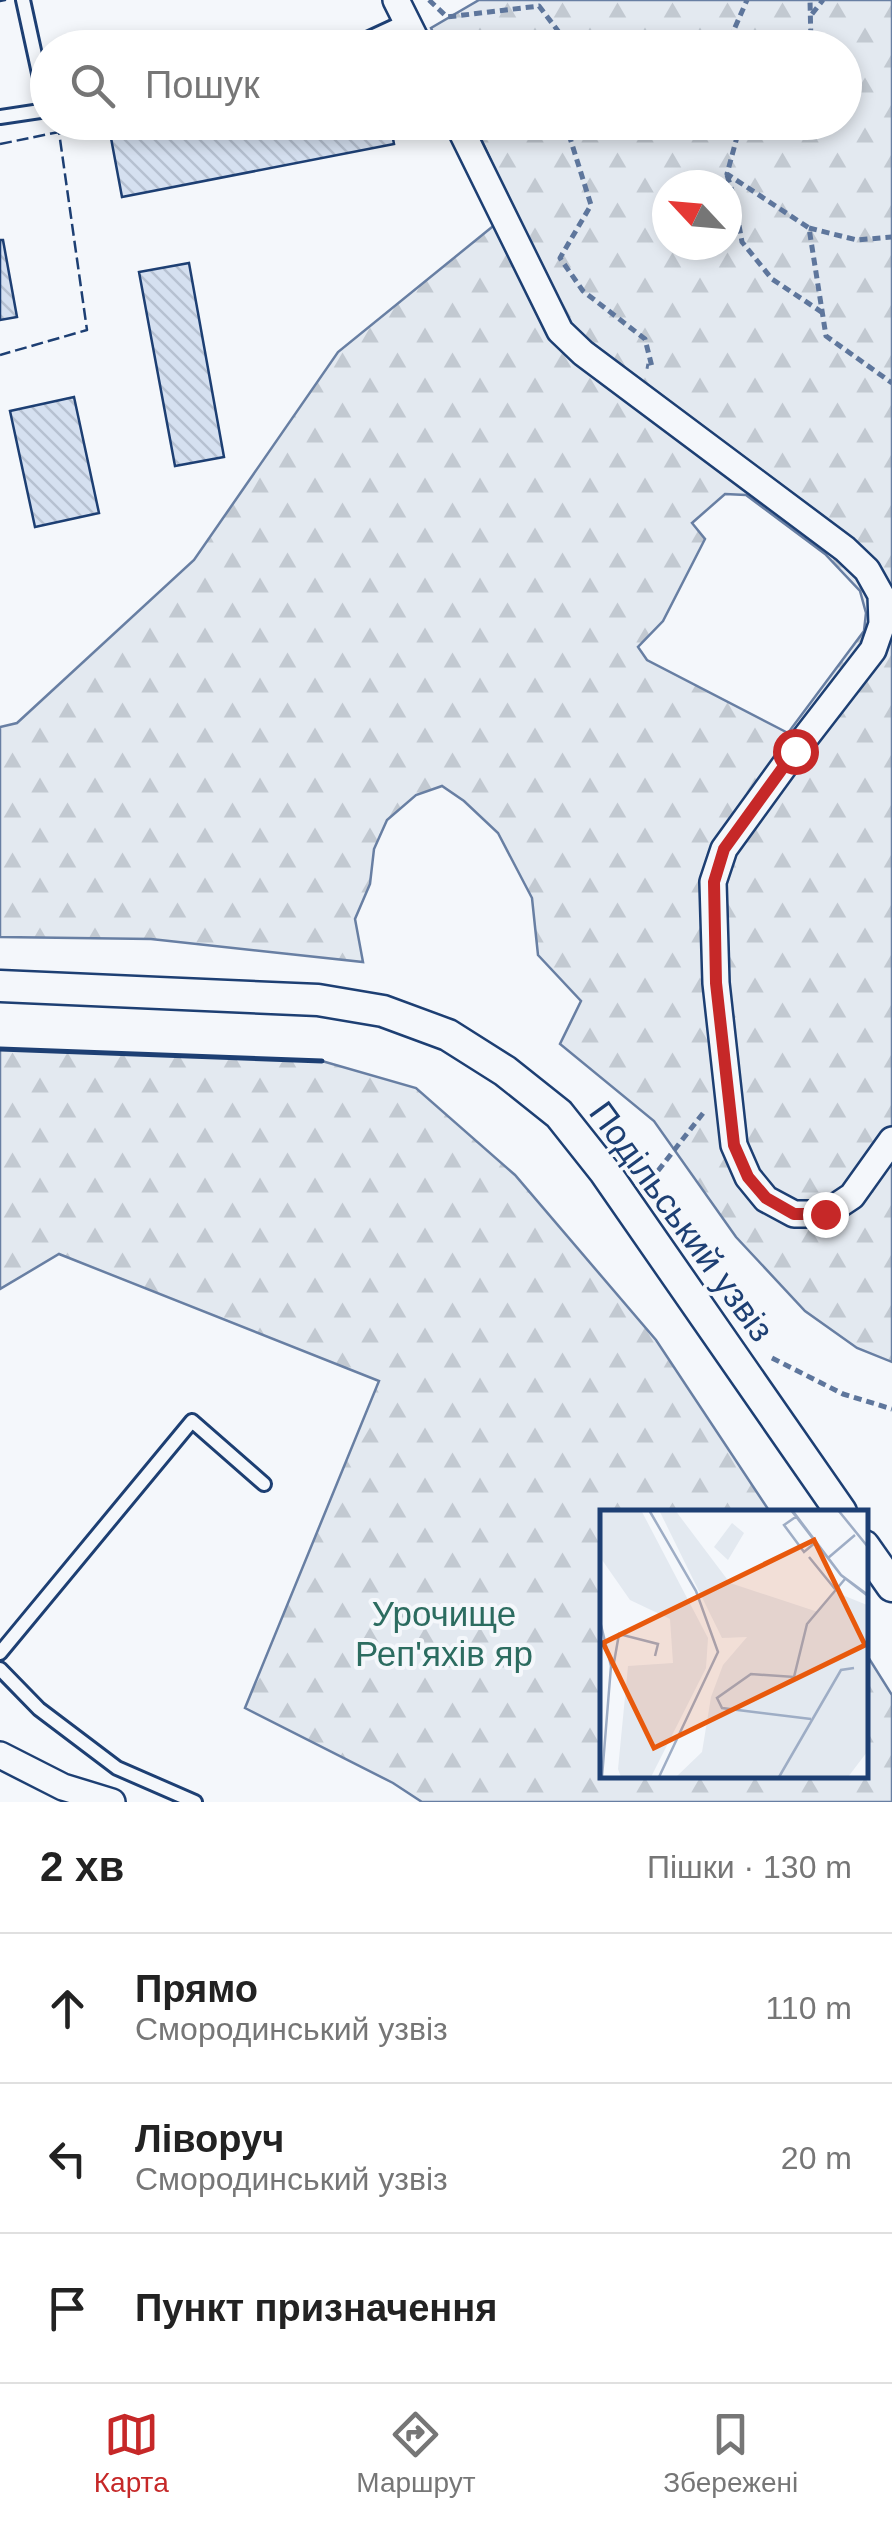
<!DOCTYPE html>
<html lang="uk">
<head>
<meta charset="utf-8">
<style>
	body { margin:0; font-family:Arial,sans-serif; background:#f2f2f2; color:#222 }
	.compass { position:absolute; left:652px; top:170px; width:90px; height:90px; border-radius:50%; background:#fff; box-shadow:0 5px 15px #0003; rotate:296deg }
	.stop { position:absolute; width:30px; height:30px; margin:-22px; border:8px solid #c62828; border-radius:50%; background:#fff }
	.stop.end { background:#c62828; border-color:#fff; box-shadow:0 2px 10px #0008 }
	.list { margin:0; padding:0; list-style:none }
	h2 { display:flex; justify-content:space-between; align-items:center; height:130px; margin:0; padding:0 40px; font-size:42px }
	h2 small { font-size:32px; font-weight:400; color:#767676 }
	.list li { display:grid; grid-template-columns:65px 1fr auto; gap:30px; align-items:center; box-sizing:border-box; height:150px; padding:0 40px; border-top:2px solid #e0e0e0 }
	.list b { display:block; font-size:38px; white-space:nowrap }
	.list p { margin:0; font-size:32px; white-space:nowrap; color:#767676 }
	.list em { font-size:32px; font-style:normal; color:#767676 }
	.icon { flex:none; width:55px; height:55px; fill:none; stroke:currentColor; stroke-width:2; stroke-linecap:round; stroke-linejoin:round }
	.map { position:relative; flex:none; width:892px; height:1802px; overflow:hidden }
	.search { position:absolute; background:#fff; box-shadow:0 5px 15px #0003; left:30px; right:30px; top:30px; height:110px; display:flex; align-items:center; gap:25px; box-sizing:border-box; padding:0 35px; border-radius:55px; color:#767676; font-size:38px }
	.sheet { height:580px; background:#fff }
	nav { display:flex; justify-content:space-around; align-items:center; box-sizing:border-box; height:140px; border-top:2px solid #e0e0e0; background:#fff; font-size:28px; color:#767676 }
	nav a { display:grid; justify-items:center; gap:5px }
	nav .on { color:#c62828 }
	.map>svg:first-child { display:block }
</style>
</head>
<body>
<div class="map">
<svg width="892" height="1802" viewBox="0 0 892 1802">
	<defs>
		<pattern id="forest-firs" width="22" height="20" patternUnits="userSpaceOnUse" patternTransform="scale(2.5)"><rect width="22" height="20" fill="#e3e9f0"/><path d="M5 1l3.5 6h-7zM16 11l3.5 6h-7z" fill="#c2c9d1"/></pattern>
		<pattern id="building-back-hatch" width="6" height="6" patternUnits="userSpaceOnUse" patternTransform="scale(2.5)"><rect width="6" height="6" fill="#d5e0f0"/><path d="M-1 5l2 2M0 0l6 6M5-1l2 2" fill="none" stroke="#b6c1d1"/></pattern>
	</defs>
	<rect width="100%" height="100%" fill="#f4f7fb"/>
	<g fill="url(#forest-firs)" stroke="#687fa3" stroke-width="2.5" fill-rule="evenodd">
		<path d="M 479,0 L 892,0 L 892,1362 L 857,1348 L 805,1311 L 736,1237 L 654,1121 L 560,1044 L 581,1001 L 538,955 L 532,898 L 498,833 L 464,801 L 442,786 L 416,795 L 387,820 L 374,849 L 370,884 L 355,919 L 363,962 L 151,939 L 0,937 L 0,727 L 17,723 L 194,560 L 338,352 L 513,210 L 474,123 L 844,122 L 844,48 L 440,48 L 431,28 ZM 667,185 L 727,185 L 727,245 L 667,245 ZM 725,494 L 746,495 L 825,554 L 860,591 L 866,613 L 864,631 L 788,733 L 647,660 L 638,647 L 663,621 L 705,539 L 692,523 Z"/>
		<polygon points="0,1049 322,1061 416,1088 515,1175 656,1340 770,1512 602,1512 602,1774 864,1774 865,1652 892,1695 892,1802 422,1802 393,1783 245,1708 379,1381 59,1254 0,1289"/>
	</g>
	<g fill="url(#building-back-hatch)" stroke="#1d3f73" stroke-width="2.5">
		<polygon points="108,122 390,122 394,144 122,197"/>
		<polygon points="0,240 3,240 17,317 0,320"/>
		<polygon points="189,263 224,457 175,466 139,272"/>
		<polygon points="74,397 99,513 35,527 10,411"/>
	</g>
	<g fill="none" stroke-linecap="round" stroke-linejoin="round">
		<g stroke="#1d3f73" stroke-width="18">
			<g id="service">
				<polyline points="325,48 365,40 406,21"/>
				<polyline points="0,117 47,110 23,0"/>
				<polyline points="0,1653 192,1421 264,1484"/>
				<polyline points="0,1669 39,1709 117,1768 195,1802"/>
			</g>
		</g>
		<g stroke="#1d3f73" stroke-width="30">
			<g id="minor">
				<polyline points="396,0 420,48"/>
				<polyline points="457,122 560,331 583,353 845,549 867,570 881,595 882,624 873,650 795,751 724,849 713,882 716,983 734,1145 748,1177 766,1199 794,1214 825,1214 852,1196 892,1140"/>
				<polyline points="0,1755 63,1787 112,1802"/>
			</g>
		</g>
		<g stroke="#1d3f73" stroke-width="35">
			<g id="tertiary">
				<polyline points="0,986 318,1000 383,1011 448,1035 505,1071 559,1114 605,1172 841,1512"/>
				<polyline points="864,1546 892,1586"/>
			</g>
		</g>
		<g stroke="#5e769c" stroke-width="5" stroke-dasharray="8 5" stroke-linecap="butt">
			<polyline points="429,0 447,17 539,6 571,48"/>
			<polyline points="812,14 823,0"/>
			<polyline points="703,48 733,32 747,0"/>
			<polyline points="807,48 811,44 810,0"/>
			<polyline points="565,122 591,205 560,258 583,291 645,339 652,367 646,366"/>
			<polyline points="741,122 727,174 809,228 826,336 892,383"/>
			<polyline points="727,175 734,197 742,242 772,279 823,313"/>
			<polyline points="809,228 857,240 892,237"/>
			<polyline points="650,1181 704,1112"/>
			<polyline points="772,1358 843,1394 892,1409"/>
		</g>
		<use href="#service" stroke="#f4f7fb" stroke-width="12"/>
		<use href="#minor" stroke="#f4f7fb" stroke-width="25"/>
		<use href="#tertiary" stroke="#f4f7fb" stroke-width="30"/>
		<polyline stroke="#1d3f73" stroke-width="2.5" points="0,1 5,0"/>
		<polyline stroke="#1d3f73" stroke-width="2.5" stroke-dasharray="12 5" stroke-linecap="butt" points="0,144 59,132 87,330 0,355"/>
		<polyline stroke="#1d3f73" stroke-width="5" points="0,1049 322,1061"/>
	</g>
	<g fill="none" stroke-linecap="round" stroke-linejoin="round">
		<polyline stroke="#c62828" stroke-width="12" points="795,751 724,849 714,882 716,983 734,1145 748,1177 766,1198 794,1214 825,1214"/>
	</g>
	<g text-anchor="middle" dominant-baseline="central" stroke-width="8" stroke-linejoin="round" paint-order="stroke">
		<g font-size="35" fill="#1d3f73" stroke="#f4f7fb">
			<text transform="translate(682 1221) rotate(54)">Подільський узвіз</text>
		</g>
		<g font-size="35" fill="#2c6c60" stroke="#f4f7fb">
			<text x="444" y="1613">Урочище<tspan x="444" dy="40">Реп'яхів яр</tspan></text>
		</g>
	</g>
	<g transform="translate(600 1510)">
		<rect width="268" height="268" fill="#f4f7fb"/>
		<path d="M 132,13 L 144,23 L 128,50 L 114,37 Z" fill="#e3e9f0"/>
		<path d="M 0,0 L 41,0 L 108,128 L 106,158 L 51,267 L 21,267 L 18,259 L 28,156 L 73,153 L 70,109 L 30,90 L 0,47 ZM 59,0 L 75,0 L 130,73 L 218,102 L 235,82 L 267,95 L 267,242 L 248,267 L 76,267 L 102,242 L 111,187 L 123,155 L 147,127 L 122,128 Z" fill="#e3e9f0"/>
		<path fill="none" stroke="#9eadc5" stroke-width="2.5" d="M 49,0 L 96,81 L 118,142 L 59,267M 191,0 L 241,65 L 268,86M 192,0 L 241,65 L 268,85M 238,0 L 268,37M 197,6 L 184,15 L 204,42 L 216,32M 209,47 L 235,79M 228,48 L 255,25M 0,111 L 11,156 L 2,267M 13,158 L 19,124 L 58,134 L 55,146M 211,209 L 122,198 L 117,188 L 151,164 L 194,167 L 207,114 L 245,69M 179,267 L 241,160 L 254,158"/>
		<path fill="#e8590c" fill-opacity="0.15" stroke="#e8590c" stroke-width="5" d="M 214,30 L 265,135 L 54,238 L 3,133 Z"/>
		<rect width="268" height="268" fill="none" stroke="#1d3f73" stroke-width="5"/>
	</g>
</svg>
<svg class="compass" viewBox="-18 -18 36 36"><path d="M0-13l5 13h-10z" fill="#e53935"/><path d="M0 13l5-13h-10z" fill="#767676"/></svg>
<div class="stop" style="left:795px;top:751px"></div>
<div class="stop end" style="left:825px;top:1214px"></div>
<div class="search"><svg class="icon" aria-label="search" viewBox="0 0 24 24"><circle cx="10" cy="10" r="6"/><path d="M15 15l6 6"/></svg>Пошук</div>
</div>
<section class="sheet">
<h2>2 хв<small>Пішки · 130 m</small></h2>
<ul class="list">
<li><svg class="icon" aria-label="ahead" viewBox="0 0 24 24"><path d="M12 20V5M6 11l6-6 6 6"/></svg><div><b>Прямо</b><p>Смородинський узвіз</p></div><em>110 m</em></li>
<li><svg class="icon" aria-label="left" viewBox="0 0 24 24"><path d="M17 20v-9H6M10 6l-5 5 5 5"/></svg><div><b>Ліворуч</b><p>Смородинський узвіз</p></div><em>20 m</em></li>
<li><svg class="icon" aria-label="arrive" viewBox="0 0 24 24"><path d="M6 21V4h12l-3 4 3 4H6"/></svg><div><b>Пункт призначення</b></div></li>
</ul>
</section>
<nav>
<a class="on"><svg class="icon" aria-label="map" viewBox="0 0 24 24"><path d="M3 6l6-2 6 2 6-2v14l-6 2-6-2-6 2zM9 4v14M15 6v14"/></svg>Карта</a>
<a><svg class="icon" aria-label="directions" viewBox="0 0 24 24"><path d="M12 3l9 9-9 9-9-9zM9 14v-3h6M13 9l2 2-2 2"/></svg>Маршрут</a>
<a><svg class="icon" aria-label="saved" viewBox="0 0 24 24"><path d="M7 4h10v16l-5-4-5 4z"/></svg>Збережені</a>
</nav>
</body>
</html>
